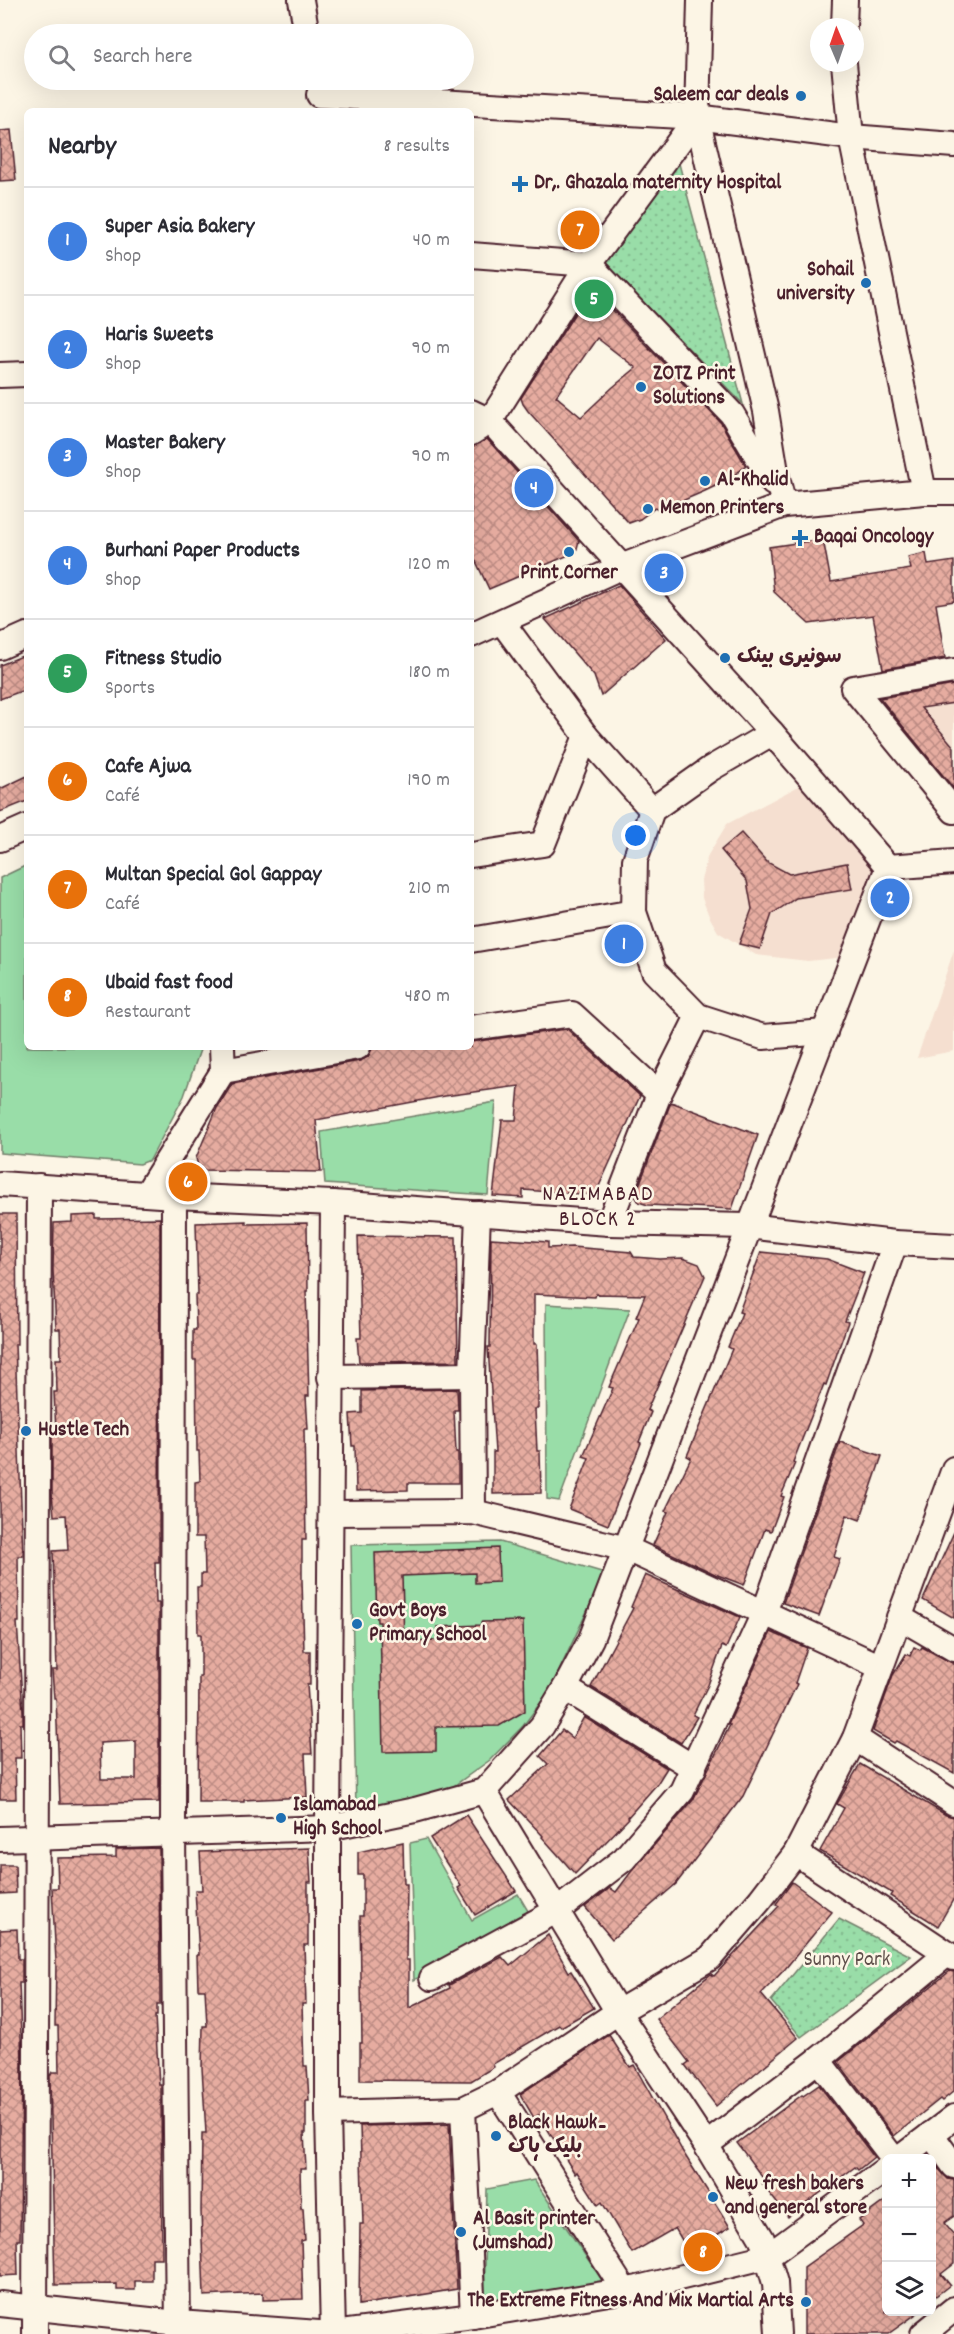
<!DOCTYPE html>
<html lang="en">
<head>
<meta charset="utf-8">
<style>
	body { margin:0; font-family:Dekko,"Playpen Sans Arabic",sans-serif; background:#f7f7f7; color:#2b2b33 }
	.controls { position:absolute; right:18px; bottom:18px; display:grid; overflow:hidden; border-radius:9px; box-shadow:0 6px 24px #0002 }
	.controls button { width:54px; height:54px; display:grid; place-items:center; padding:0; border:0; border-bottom:2px solid #e1e1e2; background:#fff; color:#2b2b33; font:30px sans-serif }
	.compass { position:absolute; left:810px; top:18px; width:54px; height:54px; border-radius:50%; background:#fff; box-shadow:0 6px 24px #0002; rotate:358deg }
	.you { position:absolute; left:636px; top:836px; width:21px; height:21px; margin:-15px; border:4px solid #fff; border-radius:50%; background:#1a73e8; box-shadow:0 0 0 9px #1a73e833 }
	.badge { display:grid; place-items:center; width:39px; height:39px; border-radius:50%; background:#1f6fb2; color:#fff; font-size:20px; font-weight:700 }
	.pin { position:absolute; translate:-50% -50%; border:3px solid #fff; box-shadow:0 2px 6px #0006 }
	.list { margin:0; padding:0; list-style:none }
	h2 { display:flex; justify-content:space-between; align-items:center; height:78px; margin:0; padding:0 24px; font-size:26px }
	h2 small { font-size:20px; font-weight:400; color:#7c7c81 }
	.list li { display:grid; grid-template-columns:39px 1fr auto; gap:18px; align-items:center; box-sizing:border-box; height:108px; padding:0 24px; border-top:2px solid #e1e1e2 }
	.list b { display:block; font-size:22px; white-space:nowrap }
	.list p { margin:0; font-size:20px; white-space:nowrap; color:#7c7c81 }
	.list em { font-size:20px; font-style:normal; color:#7c7c81 }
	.icon { flex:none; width:33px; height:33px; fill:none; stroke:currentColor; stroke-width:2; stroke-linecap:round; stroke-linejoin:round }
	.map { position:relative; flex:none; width:954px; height:2334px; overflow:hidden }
	.search { position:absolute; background:#fff; box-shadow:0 6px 24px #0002; left:24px; top:24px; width:450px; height:66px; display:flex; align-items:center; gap:15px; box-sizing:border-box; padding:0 21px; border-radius:33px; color:#7c7c81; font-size:22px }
	.panel { position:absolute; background:#fff; box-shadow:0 6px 24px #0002; left:24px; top:108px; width:450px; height:942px; border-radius:9px }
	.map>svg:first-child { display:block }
</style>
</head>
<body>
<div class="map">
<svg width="954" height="2334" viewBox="0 0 954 2334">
	<defs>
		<pattern id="park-dots" width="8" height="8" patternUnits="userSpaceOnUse" patternTransform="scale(1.5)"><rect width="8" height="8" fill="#99dda8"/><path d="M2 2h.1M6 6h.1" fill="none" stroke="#85bd91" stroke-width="1.8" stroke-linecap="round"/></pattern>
		<pattern id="building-cross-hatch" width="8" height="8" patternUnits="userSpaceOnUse" patternTransform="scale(1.5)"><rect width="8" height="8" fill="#e6aca0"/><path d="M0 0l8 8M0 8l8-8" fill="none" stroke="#bc8b83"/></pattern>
	</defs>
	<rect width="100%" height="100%" fill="#fcf5e5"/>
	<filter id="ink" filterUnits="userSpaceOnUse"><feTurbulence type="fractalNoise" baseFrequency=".0167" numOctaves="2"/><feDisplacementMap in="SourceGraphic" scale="12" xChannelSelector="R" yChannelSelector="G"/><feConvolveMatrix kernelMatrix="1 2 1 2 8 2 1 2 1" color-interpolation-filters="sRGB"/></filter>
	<g filter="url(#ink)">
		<g fill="#f5dfd0">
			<polygon points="954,671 954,811 853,688"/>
			<polygon points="812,779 888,867 854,956 808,961 756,955 718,932 709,916 702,898 701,880 708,855 727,824"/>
			<polygon points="954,950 954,1051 917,1058"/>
		</g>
		<g fill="#99dda8" stroke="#727e6a" stroke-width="1.5">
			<polygon points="27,865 27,1047 201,1047 184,1096 150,1160 140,1164 0,1153 0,878"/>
			<polygon points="496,1102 488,1195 325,1184 321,1132"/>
			<polygon points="546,1304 630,1309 559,1501 547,1499"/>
			<polygon points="500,1542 605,1573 550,1690 523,1726 490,1760 448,1790 356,1812 351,1545"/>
			<polygon points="426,1839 472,1920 518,1894 531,1916 414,1980 410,1843"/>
			<polygon points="534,2180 604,2283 484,2305 487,2189"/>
		</g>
		<g fill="url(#park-dots)" stroke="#727e6a" stroke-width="1.5">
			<polygon points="677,156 743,404 604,262"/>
			<polygon points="839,1919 911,1956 801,2037 771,2001"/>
		</g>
		<g fill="url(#building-cross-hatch)" stroke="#4a1f2b" stroke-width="1.5" fill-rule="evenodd">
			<polygon points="11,130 16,180 0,181 0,131"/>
			<path d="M 596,295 L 600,297 L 721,423 L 746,466 L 726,481 L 705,491 L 675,504 L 671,502 L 659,511 L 655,508 L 640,519 L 629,523 L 528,411 L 523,404 L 521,398 L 584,299 ZM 597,338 L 636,368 L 613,387 L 581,417 L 556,396 Z"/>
			<polygon points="487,439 579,541 576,552 489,589 471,551 471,447"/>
			<polygon points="823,539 831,582 911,569 908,557 926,553 928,565 954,561 954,601 936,604 945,658 883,669 873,615 809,624 774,592 769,547"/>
			<polygon points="619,585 666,639 601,696 594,676 545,619"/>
			<polygon points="27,654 27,689 0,699 0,665"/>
			<polygon points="954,685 954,703 921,708 954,747 954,789 880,698"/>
			<polygon points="27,776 27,801 0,812 0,789"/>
			<polygon points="741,833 767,862 789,874 847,863 852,889 796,898 772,914 760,949 739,944 752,909 747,881 721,850"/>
			<polygon points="567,1029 640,1096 595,1195 523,1190 523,1198 493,1196 502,1120 516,1120 519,1086 445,1096 316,1120 321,1172 199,1170 196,1158 217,1108 232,1084 360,1061 368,1057 372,1049 382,1047 471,1047 471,1042"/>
			<polygon points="671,1102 758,1135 732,1209 648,1205 639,1202 635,1196"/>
			<polygon points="0,1214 16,1214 17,1344 15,1344 23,1556 18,1556 19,1622 17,1622 23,1712 23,1724 20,1724 21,1758 15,1758 16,1799 0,1799"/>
			<path d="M 96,1215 L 96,1219 L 160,1218 L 159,1562 L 155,1562 L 156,1603 L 159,1603 L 159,1802 L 60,1804 L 56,1698 L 54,1698 L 52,1670 L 57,1670 L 53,1551 L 68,1550 L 66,1515 L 54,1516 L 52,1493 L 52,1433 L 56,1432 L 54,1392 L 57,1392 L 56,1359 L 61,1359 L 60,1329 L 56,1329 L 53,1270 L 54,1223 L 72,1222 L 72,1216 ZM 136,1741 L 136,1779 L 101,1779 L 100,1743 Z"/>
			<polygon points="246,1221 246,1224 307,1223 308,1291 306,1291 309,1396 306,1396 308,1429 304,1429 306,1540 302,1540 302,1580 304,1651 310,1651 310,1685 307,1685 312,1754 305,1754 307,1797 244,1800 244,1802 198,1802 199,1677 201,1677 201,1634 198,1634 197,1587 201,1587 201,1574 205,1574 204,1537 195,1537 195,1482 200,1481 199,1451 197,1451 196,1360 193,1360 193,1330 196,1330 195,1295 198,1295 196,1223"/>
			<polygon points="358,1236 456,1237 458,1361 359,1362 357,1338 361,1338"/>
			<polygon points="491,1238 548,1242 548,1248 572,1247 631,1252 634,1257 660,1259 683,1258 699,1264 705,1276 647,1410 651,1412 639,1442 641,1443 608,1525 569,1509 589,1458 583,1456 613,1388 609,1387 639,1318 636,1317 645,1295 596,1294 595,1297 534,1294 534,1344 537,1344 538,1375 538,1409 535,1409 537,1451 540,1451 541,1493 493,1494 493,1452 495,1452 488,1347 490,1347"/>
			<polygon points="761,1252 827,1259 864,1273 845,1321 848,1322 826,1385 824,1384 793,1462 795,1463 781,1496 784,1497 771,1531 765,1529 744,1585 715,1574 653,1545 668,1512 665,1511 691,1458 687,1456 732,1349 728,1347 742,1313 739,1312"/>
			<polygon points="457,1389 458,1410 454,1410 456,1452 458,1452 458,1483 408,1483 408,1490 356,1491 355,1446 352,1446 350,1414 362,1413 362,1391"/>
			<polygon points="840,1442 882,1456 860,1520 847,1515 834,1557 840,1559 819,1616 783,1603"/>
			<polygon points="954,1532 954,1618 923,1600"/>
			<polygon points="498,1548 499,1582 475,1583 475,1573 402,1576 404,1641 438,1640 438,1627 481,1625 481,1622 523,1621 525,1711 499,1726 436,1727 436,1751 383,1752 380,1622 377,1622 375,1553"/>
			<polygon points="645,1575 740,1617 726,1648 722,1646 708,1685 693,1715 697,1717 681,1743 591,1687 633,1608 631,1607"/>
			<polygon points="771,1632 807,1648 795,1683 797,1684 743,1796 676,1884 612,1939 585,1907 610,1888 616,1892 631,1872 693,1800 730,1725 728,1725"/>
			<polygon points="914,1647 920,1650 922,1647 954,1664 954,1773 896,1741 894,1743 873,1731 893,1675 906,1654 910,1656"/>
			<polygon points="584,1717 667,1768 657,1784 628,1817 629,1818 575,1874 542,1837 543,1836 509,1800 548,1764 540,1756 562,1730 572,1738"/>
			<polygon points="860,1764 946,1815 954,1817 954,1898 938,1926 890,1896 892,1893 820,1851 844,1808 837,1804"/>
			<polygon points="466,1815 516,1891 475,1915 458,1888 461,1886 430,1838"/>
			<polygon points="403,1842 404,1884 407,1884 406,1960 409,1960 409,2008 450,1988 449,1985 502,1957 510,1966 548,1935 569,1972 571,1971 594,2008 561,2027 559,2025 493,2064 494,2067 471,2081 360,2080 360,2043 362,2043 360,1916 363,1916 363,1875 358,1875 358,1852"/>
			<polygon points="159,1848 160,2005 157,2005 157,2016 155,2016 159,2085 161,2085 162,2258 152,2258 152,2281 135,2281 135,2290 117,2290 117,2284 55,2285 50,2076 52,2072 59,2072 58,2026 55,2026 56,1961 52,1888 58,1888 57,1858 116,1857 116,1849"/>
			<polygon points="309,1848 311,1882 308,1882 308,1945 304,1945 306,2004 302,2004 304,2066 307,2066 309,2101 306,2101 306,2133 304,2133 306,2169 300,2169 301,2208 303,2208 305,2240 301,2241 303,2299 263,2300 263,2293 204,2296 201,2211 202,2133 206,2133 202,2068 203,2026 207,2026 205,1989 198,1989 197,1955 199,1955 195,1890 202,1890 200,1852"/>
			<polygon points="0,1865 15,1865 16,1893 0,1894"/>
			<polygon points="792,1882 832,1912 785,1969 761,1994 798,2038 716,2106 685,2065 689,2062 656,2019 711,1974 714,1976 779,1906 776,1904"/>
			<polygon points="17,1929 18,1959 22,1959 22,1983 19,1983 22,2063 20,2240 17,2240 18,2275 0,2276 0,1930"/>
			<polygon points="950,1971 954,1972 954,2091 942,2101 940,2099 894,2136 838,2062"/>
			<polygon points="609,2035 630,2067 634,2065 683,2152 730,2227 689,2252 675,2228 632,2253 602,2202 598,2205 577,2172 575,2174 539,2115 534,2118 520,2094"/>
			<polygon points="819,2085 874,2157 858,2170 855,2167 788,2217 762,2184 765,2181 737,2143 802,2095 803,2096"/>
			<polygon points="449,2124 457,2289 359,2305 360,2224 363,2224 360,2126"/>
			<polygon points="937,2167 948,2179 954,2180 954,2216 944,2223 954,2235 954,2264 941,2274 950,2285 932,2299 932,2172"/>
			<polygon points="886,2200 886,2312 919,2312 888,2334 804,2334 804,2267 863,2225 859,2220"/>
		</g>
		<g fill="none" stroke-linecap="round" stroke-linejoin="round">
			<g stroke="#4a1f2b" stroke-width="28">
				<g id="minor">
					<polyline points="301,0 307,34"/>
					<polyline points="700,0 697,117 766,411 777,478 784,505"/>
					<polyline points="844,27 845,0"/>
					<polyline points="844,63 851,137 924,492"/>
					<polyline points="319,95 697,117 851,137 954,145"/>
					<polyline points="471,255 589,264 732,414 773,483"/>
					<polyline points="0,375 27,374"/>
					<polyline points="471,412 490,421 772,733 888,867"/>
					<polyline points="471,433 490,421 589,264 697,117"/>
					<polyline points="502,622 586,736 652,810"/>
					<polyline points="471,635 623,566 784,505 924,492 954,492"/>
					<polyline points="0,647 27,635"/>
					<polyline points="954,671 853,688 954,811"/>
					<polyline points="772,733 710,769 652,810 635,860 634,912 654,971 698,1016 763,1037 825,1032"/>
					<polyline points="0,839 27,827"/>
					<polyline points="471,855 543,844 586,736"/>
					<polyline points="888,867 954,862"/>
					<polyline points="471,940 634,912"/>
					<polyline points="471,1028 572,1014 659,1094"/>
					<polyline points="223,1071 358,1047"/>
					<polyline points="0,1184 174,1196 333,1203 609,1223 748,1226 895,1243 954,1246"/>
					<polyline points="147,1193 223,1071 222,1047"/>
					<polyline points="174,1196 173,1834 178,2334"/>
					<polyline points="609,1223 659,1094 698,1016"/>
					<polyline points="330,1377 472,1375"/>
					<polyline points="473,1512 472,1375 478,1213"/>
					<polyline points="332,1513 473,1512 627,1549 881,1667"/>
					<polyline points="899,1617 954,1649"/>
					<polyline points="565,1688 694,1768"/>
					<polyline points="855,1738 954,1803"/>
					<polyline points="484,1791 618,2012 706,2145 762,2239 775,2283 778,2334"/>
					<polyline points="0,1839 328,1828 415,1810 484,1791 542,1726 565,1688 591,1639 888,867"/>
					<polyline points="796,1853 954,1958"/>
					<polyline points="432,1978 558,1910 624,1859 682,1791 764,1613 895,1243"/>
					<polyline points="818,2060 893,2158"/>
					<polyline points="498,2092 624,2290"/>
					<polyline points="463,2109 473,2316"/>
					<polyline points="328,2113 463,2109 498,2092 618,2012 710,1958 760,1900 796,1853 855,1738 954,1469"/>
					<polyline points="931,2134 954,2166"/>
					<polyline points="706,2145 818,2060 947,1954"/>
					<polyline points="900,2158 954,2117"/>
					<polyline points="0,2304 178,2323 333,2334 473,2316 638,2288 768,2256 886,2169"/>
					<polyline points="35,2334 39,1186"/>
					<polyline points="333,2334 328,2113 328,1828 333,1203"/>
					<polyline points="923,2334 954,2309"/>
				</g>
			</g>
			<use href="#minor" stroke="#fcf5e5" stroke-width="24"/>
		</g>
	</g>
	<g fill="#1f6fb2" stroke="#fcf5e5" stroke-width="2">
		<circle cx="801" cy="96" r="6"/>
		<path d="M517 175h6v6h6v6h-6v6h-6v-6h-6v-6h6z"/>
		<circle cx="866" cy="283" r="6"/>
		<circle cx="641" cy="387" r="6"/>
		<circle cx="705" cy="481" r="6"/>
		<circle cx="648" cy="509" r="6"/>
		<path d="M797 529h6v6h6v6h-6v6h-6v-6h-6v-6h6z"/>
		<circle cx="569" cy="552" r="6"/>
		<circle cx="725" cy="658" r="6"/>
		<circle cx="26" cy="1431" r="6"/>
		<circle cx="357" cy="1624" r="6"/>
		<circle cx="281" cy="1818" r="6"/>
		<circle cx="496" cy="2136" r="6"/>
		<circle cx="713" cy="2197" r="6"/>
		<circle cx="461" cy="2232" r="6"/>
		<circle cx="806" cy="2302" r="6"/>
	</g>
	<g text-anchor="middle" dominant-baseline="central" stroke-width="5" stroke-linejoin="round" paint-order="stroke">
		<g font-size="21" font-weight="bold" fill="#4a1f2b" stroke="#fcf5e5" text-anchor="start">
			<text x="789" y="96" text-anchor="end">Saleem car deals</text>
			<text x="534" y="184">Dr,. Ghazala maternity Hospital</text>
			<text x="854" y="271" text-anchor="end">Sohail<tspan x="854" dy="24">university</tspan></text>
			<text x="653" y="375">ZOTZ Print<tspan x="653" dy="24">Solutions</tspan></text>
			<text x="717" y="481">Al-Khalid</text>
			<text x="660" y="509">Memon Printers</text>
			<text x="814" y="538">Baqai Oncology</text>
			<text x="569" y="574" text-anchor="middle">Print Corner</text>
			<text x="737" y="658">سونیری بینک</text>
			<text x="38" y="1431">Hustle Tech</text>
			<text x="369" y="1612">Govt Boys<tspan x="369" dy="24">Primary School</tspan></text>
			<text x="293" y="1806">Islamabad<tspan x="293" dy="24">High School</tspan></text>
			<text x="508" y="2124">Black Hawk۔<tspan x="508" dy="24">بلیک ہاک</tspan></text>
			<text x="725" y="2185">New fresh bakers<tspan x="725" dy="24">and general store</tspan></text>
			<text x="473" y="2220">Al Basit printer<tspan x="473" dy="24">(Jumshad)</tspan></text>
			<text x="794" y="2302" text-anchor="end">The Extreme Fitness And Mix Martial Arts</text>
		</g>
		<g font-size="21" fill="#5e4e4a" stroke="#fcf5e5">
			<text x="847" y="1961">Sunny Park</text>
		</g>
		<g font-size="22" letter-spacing="1.5" fill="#4a1f2b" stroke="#fcf5e5">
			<text x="598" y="1195">NAZIMABAD<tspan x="598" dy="25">BLOCK 2</tspan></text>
		</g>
	</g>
</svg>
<div class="controls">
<button>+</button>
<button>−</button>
<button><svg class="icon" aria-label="layers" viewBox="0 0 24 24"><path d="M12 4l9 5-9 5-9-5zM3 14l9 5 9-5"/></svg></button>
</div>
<svg class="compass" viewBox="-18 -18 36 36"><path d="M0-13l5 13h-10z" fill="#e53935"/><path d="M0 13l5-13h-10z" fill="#7c7c81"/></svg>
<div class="you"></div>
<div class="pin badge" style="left:624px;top:944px;background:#3f7fe0">1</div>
<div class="pin badge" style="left:890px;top:898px;background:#3f7fe0">2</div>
<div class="pin badge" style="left:664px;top:573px;background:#3f7fe0">3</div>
<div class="pin badge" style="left:534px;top:488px;background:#3f7fe0">4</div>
<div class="pin badge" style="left:594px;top:299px;background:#2e9e5b">5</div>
<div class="pin badge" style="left:188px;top:1182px;background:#e8710a">6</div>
<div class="pin badge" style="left:580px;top:230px;background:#e8710a">7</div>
<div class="pin badge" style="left:703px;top:2252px;background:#e8710a">8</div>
<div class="search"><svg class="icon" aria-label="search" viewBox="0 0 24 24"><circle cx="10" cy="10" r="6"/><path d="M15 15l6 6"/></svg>Search here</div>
<section class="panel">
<h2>Nearby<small>8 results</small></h2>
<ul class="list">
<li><span class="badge" style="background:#3f7fe0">1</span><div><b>Super Asia Bakery</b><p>Shop</p></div><em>40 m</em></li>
<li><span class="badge" style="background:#3f7fe0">2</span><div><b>Haris Sweets</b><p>Shop</p></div><em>90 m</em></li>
<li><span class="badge" style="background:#3f7fe0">3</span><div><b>Master Bakery</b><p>Shop</p></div><em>90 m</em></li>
<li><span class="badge" style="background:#3f7fe0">4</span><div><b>Burhani Paper Products</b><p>Shop</p></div><em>120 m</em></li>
<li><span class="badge" style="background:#2e9e5b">5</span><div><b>Fitness Studio</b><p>Sports</p></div><em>180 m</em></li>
<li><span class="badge" style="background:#e8710a">6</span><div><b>Cafe Ajwa</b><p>Café</p></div><em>190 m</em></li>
<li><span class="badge" style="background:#e8710a">7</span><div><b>Multan Special Gol Gappay</b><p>Café</p></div><em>210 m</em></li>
<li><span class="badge" style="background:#e8710a">8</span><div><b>Ubaid fast food</b><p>Restaurant</p></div><em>480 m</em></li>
</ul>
</section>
</div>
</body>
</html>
